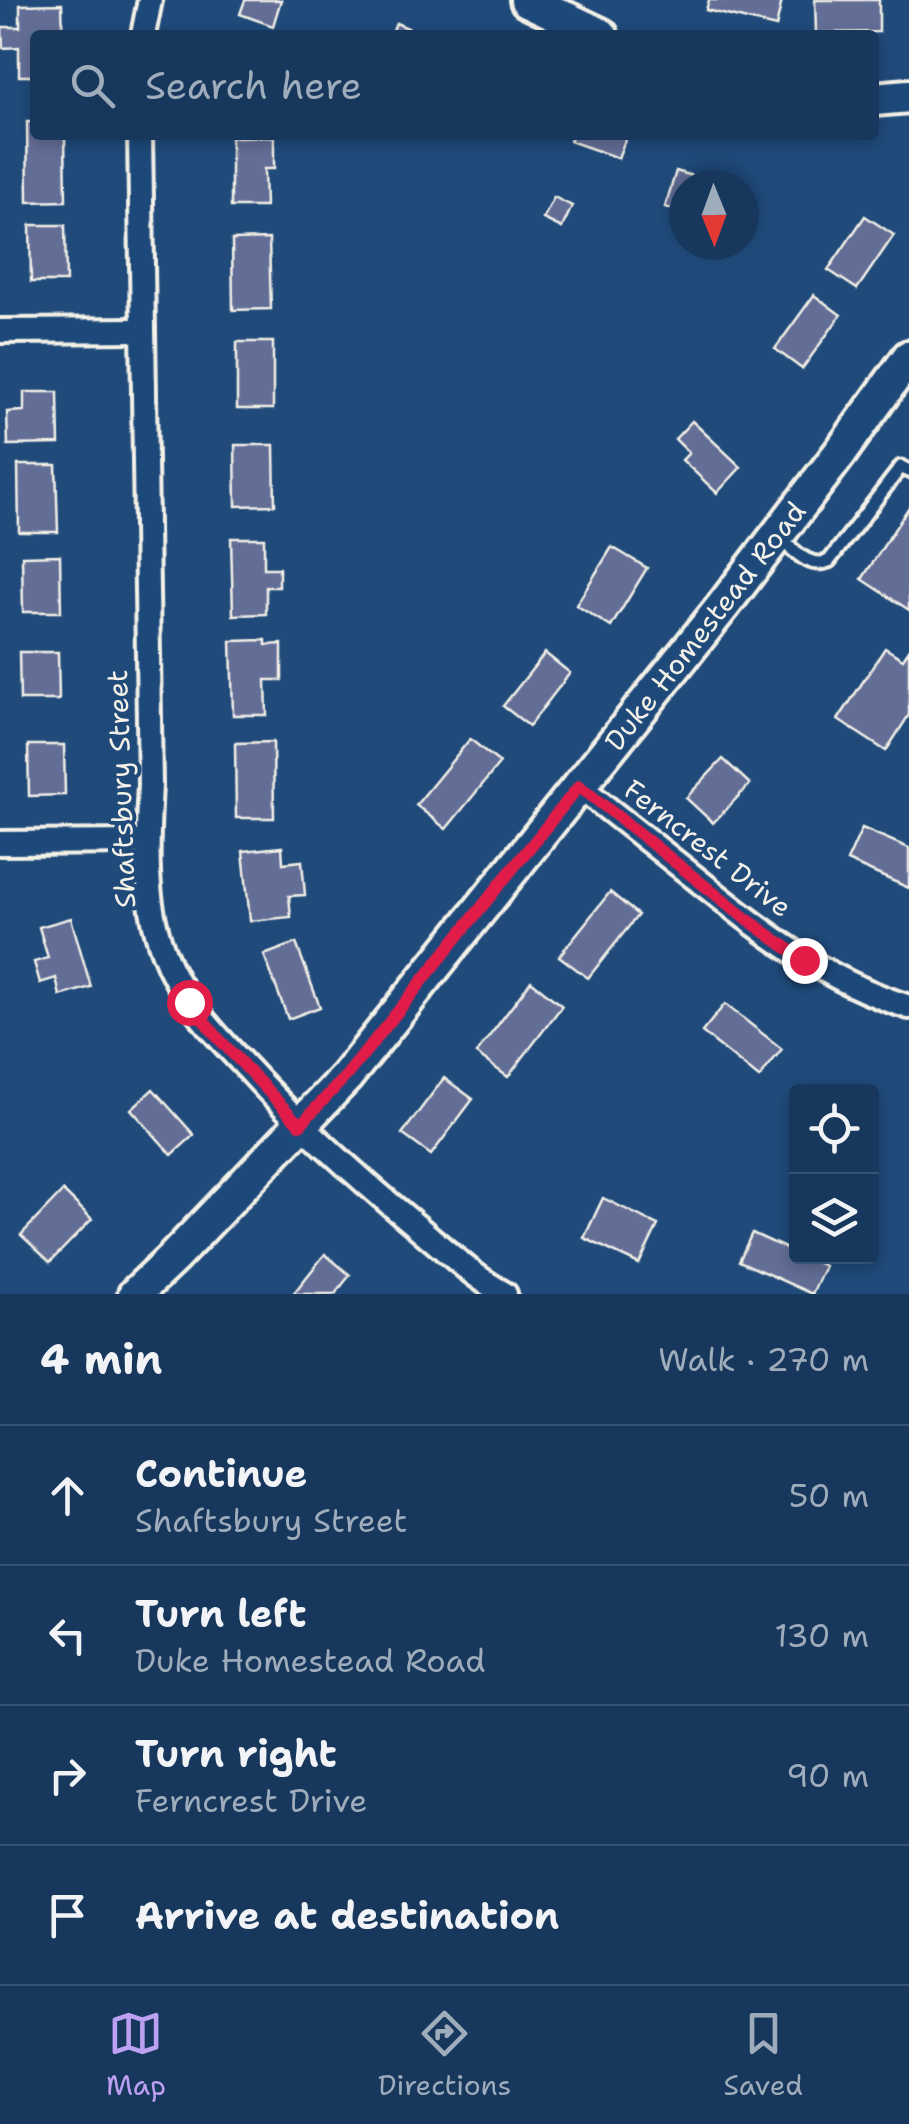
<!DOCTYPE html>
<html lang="en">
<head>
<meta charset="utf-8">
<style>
	body { margin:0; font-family:"Shantell Sans",sans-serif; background:#244365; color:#f1f3f6 }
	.controls { position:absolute; right:30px; bottom:30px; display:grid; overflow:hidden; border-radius:10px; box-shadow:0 5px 15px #0003 }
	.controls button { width:90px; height:90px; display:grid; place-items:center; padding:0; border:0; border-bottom:2px solid #365272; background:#17385c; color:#f1f3f6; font:50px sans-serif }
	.compass { position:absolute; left:669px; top:170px; width:90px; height:90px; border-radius:50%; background:#17385c; box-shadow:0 5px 15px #0003; rotate:179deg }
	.stop { position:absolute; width:30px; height:30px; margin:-22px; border:8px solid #e11d48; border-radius:50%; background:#fff }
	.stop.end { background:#e11d48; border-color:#fff; box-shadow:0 2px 10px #0008 }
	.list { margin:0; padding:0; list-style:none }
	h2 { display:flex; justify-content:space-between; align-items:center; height:130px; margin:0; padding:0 40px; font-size:42px }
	h2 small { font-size:32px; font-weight:400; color:#9eacbb }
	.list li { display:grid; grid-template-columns:65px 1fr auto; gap:30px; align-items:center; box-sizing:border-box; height:140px; padding:0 40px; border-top:2px solid #365272 }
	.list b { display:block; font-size:38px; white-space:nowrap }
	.list p { margin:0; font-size:32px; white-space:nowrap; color:#9eacbb }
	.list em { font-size:32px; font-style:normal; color:#9eacbb }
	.icon { flex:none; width:55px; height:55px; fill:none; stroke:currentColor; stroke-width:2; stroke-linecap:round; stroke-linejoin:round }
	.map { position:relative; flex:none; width:909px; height:1294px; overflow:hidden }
	.search { position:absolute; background:#17385c; box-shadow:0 5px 15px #0003; left:30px; right:30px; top:30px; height:110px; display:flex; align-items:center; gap:25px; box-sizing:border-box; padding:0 35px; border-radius:10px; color:#9eacbb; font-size:38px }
	.sheet { height:690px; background:#17385c }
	nav { display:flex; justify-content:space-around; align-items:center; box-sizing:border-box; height:140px; border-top:2px solid #365272; background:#17385c; font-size:28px; color:#9eacbb }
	nav a { display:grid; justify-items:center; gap:5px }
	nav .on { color:#bca0f2 }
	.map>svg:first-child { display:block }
</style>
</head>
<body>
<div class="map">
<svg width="909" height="1294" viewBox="0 0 909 1294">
	<rect width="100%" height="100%" fill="#1f4a7a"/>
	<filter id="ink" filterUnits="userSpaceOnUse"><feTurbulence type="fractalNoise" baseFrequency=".01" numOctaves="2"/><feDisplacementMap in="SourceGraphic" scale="20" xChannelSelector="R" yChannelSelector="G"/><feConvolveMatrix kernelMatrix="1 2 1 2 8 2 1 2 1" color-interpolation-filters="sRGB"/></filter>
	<g filter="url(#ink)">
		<g fill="#646e97" stroke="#f4f1e8" stroke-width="2.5">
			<polygon points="245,0 281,0 273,26 240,14"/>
			<polygon points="709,0 782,0 776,27 706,10"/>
			<polygon points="815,0 879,0 879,32 816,33"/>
			<polygon points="62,4 63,35 35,35 35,76 19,76 19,47 3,48 2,27 20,27 20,5"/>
			<polygon points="396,23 424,35 391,35"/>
			<polygon points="27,122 35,122 35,135 65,135 66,201 28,202"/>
			<polygon points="573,135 627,135 618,158 570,141"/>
			<polygon points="231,137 274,137 274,169 264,169 265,207 231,207"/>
			<polygon points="676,171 716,183 684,185 684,213 665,207"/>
			<polygon points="554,197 572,206 562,228 543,219"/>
			<polygon points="865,216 894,235 857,289 828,270"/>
			<polygon points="30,225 65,225 66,282 31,282"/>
			<polygon points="269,239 271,309 233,310 232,240"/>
			<polygon points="814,295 841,315 802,369 775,349"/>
			<rect x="237" y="342" width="36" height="67"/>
			<polygon points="24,392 58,392 59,444 8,445 7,412 24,411"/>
			<polygon points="692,421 741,467 717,493 682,460 689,453 675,439"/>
			<polygon points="235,445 274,445 275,505 236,506"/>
			<polygon points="18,465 56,465 58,532 19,532"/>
			<polygon points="909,507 909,610 862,579"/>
			<polygon points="231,538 264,538 264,568 279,568 279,587 266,587 266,614 233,615"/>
			<polygon points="612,547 647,568 611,627 576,605"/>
			<polygon points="60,555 61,612 23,612 22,556"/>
			<polygon points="266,640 266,645 282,644 282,680 266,680 267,715 233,715 231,641"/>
			<polygon points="885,648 903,659 909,650 909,715 886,751 838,720"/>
			<polygon points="19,652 58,652 59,700 20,700"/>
			<polygon points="545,653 570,673 529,726 503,706"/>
			<polygon points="470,739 500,763 446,829 416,805"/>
			<polygon points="273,742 274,818 236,818 235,743"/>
			<polygon points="28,745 64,745 65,795 29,796"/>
			<polygon points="723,759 750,784 713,823 686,798"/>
			<polygon points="862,828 909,848 909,888 847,861"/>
			<polygon points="282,847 283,863 302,861 305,895 289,896 291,917 250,921 243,851"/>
			<polygon points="610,892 638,915 588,978 559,956"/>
			<polygon points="71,918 91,987 60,996 56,978 40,983 34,962 48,958 39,927"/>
			<polygon points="296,943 320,1007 288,1019 264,955"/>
			<polygon points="531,981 562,1006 508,1077 476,1054"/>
			<polygon points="725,1004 782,1049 759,1078 702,1032"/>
			<polygon points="444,1078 473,1099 431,1155 402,1134"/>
			<polygon points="153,1089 194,1135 172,1155 131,1109"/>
			<polygon points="63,1191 92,1219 50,1262 21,1235"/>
			<polygon points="603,1198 658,1225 639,1264 584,1238"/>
			<polygon points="752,1233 796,1253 796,1256 804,1256 825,1266 812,1294 739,1261"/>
			<polygon points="325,1254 350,1275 335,1294 293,1294"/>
		</g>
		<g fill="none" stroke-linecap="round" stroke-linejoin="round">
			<g stroke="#f4f1e8" stroke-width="19">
				<path id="lane" d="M 780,539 C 795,551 809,569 829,561 L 901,467 L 909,471"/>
			</g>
			<g stroke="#f4f1e8" stroke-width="30">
				<g id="street">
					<polyline points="143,35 150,0"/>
					<path d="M 140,135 L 150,785 C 147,840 143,899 163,951 C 180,998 213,1032 247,1068 C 299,1125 355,1175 414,1224 C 443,1248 472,1276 505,1294"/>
					<polyline points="0,331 143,330"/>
					<path d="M 579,786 C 617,816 655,846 694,877 C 763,932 823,980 909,1007"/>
					<polyline points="0,843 147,842"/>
				</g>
			</g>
			<g stroke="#f4f1e8" stroke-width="40">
				<g id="secondary">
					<polyline points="527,0 601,35"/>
					<polyline points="874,99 909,96"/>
					<polyline points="135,1294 173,1258 346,1077 723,606 840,453 909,357"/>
				</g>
			</g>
			<use href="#lane" stroke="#1f4a7a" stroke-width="11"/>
			<use href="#street" stroke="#1f4a7a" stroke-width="22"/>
			<use href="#secondary" stroke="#1f4a7a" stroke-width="32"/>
		</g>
	</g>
	<g fill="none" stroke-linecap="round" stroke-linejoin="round" filter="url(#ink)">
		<polyline stroke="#e11d48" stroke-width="12" points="189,1002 219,1039 300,1125 346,1076 579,786 744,917 804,960"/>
	</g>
	<g text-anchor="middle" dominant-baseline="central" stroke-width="8" stroke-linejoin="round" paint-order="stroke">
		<g font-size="28" fill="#f4f1e8" stroke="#1f4a7a">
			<text transform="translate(705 626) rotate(-52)">Duke Homestead Road</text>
			<text transform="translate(121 789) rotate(-92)">Shaftsbury Street</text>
			<text transform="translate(708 848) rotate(38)">Ferncrest Drive</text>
		</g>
	</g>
</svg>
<div class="controls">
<button><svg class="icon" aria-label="locate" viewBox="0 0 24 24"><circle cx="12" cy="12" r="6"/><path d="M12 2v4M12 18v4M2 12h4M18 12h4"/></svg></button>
<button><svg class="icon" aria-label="layers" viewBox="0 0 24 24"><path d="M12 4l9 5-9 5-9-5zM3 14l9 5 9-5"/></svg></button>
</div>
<svg class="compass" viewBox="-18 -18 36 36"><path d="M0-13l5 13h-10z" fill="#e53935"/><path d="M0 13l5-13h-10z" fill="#9eacbb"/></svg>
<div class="stop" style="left:189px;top:1002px"></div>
<div class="stop end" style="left:804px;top:960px"></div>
<div class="search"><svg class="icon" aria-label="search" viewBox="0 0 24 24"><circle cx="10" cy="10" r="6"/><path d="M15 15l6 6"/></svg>Search here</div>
</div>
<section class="sheet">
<h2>4 min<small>Walk · 270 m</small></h2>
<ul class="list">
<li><svg class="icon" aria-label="ahead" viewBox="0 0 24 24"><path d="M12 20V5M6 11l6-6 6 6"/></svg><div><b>Continue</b><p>Shaftsbury Street</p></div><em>50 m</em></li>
<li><svg class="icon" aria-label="left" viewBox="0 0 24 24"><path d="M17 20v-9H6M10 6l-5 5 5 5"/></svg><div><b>Turn left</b><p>Duke Homestead Road</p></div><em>130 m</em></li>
<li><svg class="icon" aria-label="right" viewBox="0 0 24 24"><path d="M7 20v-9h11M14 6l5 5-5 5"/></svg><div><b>Turn right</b><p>Ferncrest Drive</p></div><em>90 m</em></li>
<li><svg class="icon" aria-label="arrive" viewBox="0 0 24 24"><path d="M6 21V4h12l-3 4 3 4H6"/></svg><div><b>Arrive at destination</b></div></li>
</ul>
</section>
<nav>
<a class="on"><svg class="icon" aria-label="map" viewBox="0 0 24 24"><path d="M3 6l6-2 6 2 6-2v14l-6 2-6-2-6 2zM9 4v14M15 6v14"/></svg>Map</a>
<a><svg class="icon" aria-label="directions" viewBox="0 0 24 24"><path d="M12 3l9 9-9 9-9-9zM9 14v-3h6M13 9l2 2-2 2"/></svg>Directions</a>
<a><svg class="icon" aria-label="saved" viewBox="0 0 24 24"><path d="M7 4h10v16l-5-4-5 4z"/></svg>Saved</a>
</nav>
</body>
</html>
